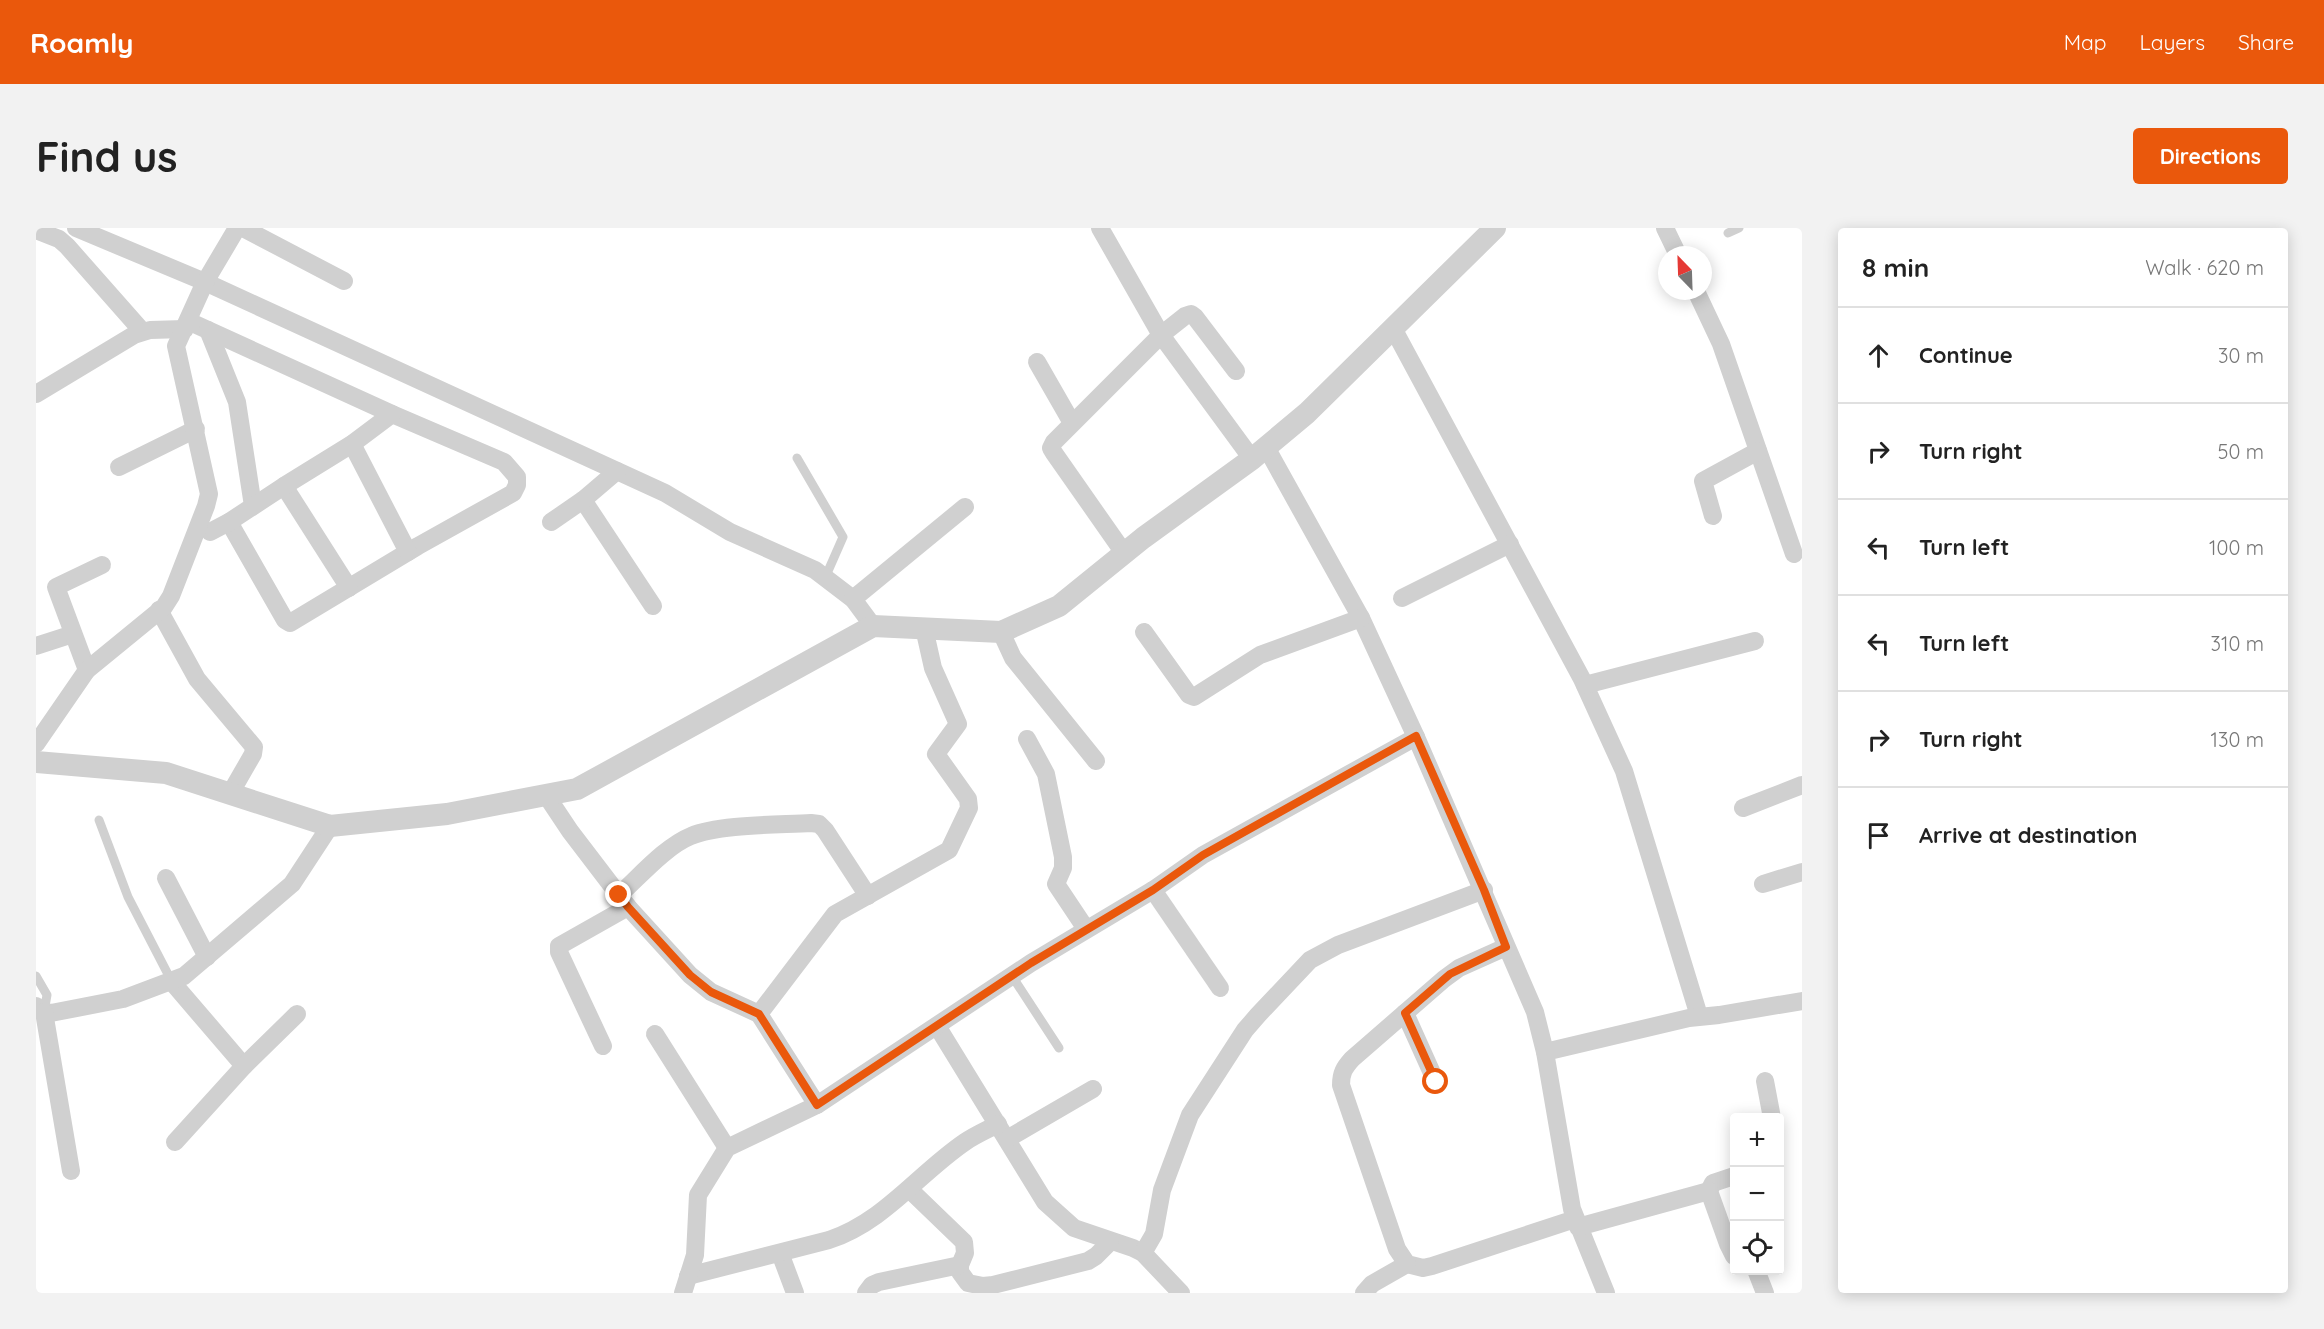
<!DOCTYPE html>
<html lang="en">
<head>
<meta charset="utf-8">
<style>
	body { margin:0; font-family:Quicksand,sans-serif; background:#f2f2f2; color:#222 }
	.controls { position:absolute; right:18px; bottom:18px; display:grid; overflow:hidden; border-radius:6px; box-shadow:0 3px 15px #0003 }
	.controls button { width:54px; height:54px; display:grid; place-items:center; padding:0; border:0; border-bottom:2px solid #e0e0e0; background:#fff; color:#222; font:30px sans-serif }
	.compass { position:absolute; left:1622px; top:18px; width:54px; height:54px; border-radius:50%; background:#fff; box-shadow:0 3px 15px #0003; rotate:337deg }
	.stop { position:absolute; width:18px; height:18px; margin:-14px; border:4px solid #ea580c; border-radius:50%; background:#fff }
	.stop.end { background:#ea580c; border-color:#fff; box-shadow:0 2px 6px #0008 }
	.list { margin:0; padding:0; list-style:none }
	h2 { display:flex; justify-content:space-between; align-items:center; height:78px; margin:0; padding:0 24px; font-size:26px }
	h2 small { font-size:20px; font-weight:400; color:#767676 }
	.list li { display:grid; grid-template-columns:39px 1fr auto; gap:18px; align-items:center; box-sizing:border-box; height:96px; padding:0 24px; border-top:2px solid #e0e0e0 }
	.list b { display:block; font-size:22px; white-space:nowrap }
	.list em { font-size:20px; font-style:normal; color:#767676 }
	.icon { flex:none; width:33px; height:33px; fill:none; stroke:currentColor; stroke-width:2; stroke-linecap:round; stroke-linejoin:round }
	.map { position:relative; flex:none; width:1766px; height:1065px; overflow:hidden; border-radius:6px }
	header { display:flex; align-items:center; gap:36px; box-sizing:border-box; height:84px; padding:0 30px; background:#ea580c; color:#fff }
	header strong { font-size:28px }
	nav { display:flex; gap:33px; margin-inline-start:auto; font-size:21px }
	.intro { display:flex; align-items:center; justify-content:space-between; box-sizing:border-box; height:144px; padding:0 36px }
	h1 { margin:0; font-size:42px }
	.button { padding:15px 27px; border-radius:6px; background:#ea580c; color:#fff; font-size:21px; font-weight:700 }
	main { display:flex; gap:36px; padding:0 36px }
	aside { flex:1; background:#fff; border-radius:6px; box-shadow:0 3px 15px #0003 }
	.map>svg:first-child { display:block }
</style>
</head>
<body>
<header>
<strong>Roamly</strong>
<nav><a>Map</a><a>Layers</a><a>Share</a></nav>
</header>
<div class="intro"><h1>Find us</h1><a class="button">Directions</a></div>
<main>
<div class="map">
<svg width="1766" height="1065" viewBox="0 0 1766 1065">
	<rect width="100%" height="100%" fill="#fff"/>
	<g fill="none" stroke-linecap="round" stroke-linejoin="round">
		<g stroke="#d0d0d0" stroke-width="9">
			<polyline points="1692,5 1703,0"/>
			<polyline points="761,230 807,309 789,350"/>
			<polyline points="63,592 92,669 136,754"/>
			<polyline points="0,748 11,767 8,784"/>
			<polyline points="976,748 1023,820"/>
		</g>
		<g stroke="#d0d0d0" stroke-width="18">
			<polyline points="40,0 169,54 629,265 694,304 779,342 817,371 837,398"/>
			<polyline points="207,0 308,53"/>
			<polyline points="1064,0 1125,107 1216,231"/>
			<polyline points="1629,0 1642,27"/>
			<polyline points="0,2 23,11 31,18 106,103"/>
			<polyline points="1660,63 1685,116 1758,326"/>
			<polyline points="152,93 356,186 468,234 481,249 481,257 477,265 382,318 254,395 249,392 193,294"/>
			<polyline points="172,102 201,174 217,278"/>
			<polyline points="1358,102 1546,451 1588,543 1663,788"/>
			<polyline points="1001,134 1036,195"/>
			<polyline points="0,166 98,107 114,102 149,101"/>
			<polyline points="316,216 372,324"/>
			<polyline points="1230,219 1325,390 1380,509 1499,784 1509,824 1536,981 1570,1065"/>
			<polyline points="83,239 160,201"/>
			<polyline points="248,258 313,360"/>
			<polyline points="547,272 617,378"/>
			<polyline points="1677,288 1667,253 1722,223"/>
			<polyline points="515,294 547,272 581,243"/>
			<polyline points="174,304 193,294 248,258 316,216 356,186"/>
			<polyline points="1088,325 1018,225 1015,220 1018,214 1125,107 1149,88 1155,86 1159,89 1200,143"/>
			<polyline points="1366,370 1474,316"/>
			<polyline points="817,371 929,279"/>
			<polyline points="123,382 161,451 218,519 217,526 194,566"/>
			<polyline points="965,404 977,430 1060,533"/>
			<polyline points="1108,404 1153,467 1158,469 1224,427 1325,390"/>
			<polyline points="0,418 37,406"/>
			<polyline points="51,442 20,359 66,337"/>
			<polyline points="1549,457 1719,413"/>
			<polyline points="991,511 1010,546 1027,629 1027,640 1020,656 1050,701"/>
			<polyline points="0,516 51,442 128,379 135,368 170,278 173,266 140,118 169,54 201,0"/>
			<polyline points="510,567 534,603 592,679 654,747 675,764 723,786 781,877"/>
			<polyline points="1707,580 1766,557"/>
			<polyline points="130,650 171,729"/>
			<polyline points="1727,656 1766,644"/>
			<polyline points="1117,662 1184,760"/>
			<path d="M 583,667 C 604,648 630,618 655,608 C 683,596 743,597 775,595 L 783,596 L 789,602 L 832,668"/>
			<path d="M 1470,719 L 1423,740 L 1408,751 L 1316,831 C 1308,840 1305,845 1305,857 L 1361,1021 L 1371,1036 L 1387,1040 L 1396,1038 L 1539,991"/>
			<polyline points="136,754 208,838"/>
			<polyline points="0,778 8,784 15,785 87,771 148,748 256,656 294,598"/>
			<polyline points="8,784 35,943"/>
			<polyline points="1369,785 1400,854"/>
			<polyline points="723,786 799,686 913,622 933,580 932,571 900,526 922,496 897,440 888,400"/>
			<polyline points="901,798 1009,974 1038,1000 1097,1020 1107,1025 1145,1065"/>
			<polyline points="619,806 691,920"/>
			<polyline points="567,818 523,724 523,718 592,679"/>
			<polyline points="1509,824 1653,790 1683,787 1766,773"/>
			<polyline points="1729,853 1736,890"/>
			<polyline points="971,911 1057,861"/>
			<polyline points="139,914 208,838 261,786"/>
			<polyline points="1698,948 1677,955 1673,963 1692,1016 1698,1028"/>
			<polyline points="873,961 928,1014 929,1025 924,1037 924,1044 932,1055 947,1058 957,1057 1052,1033 1060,1028 1074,1014"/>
			<polyline points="1542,999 1673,963"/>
			<polyline points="744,1025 759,1065"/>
			<polyline points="1107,1025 1118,1006 1126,962 1154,887 1209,802 1222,787 1274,732 1302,717 1448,662"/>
			<polyline points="1720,1042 1729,1065"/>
			<path d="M 652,1048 L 793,1012 C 848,994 882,946 929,914 C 939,907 951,902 962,896"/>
			<polyline points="647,1065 659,1027 662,967 691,920 781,877 995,735 1117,662 1167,627 1380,509"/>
			<polyline points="830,1065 836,1057 843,1054 924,1037"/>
			<polyline points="1328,1065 1336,1056 1371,1036"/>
		</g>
		<polyline stroke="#d0d0d0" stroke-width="22" points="0,534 130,545 294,598 411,586 541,561 837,398 965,404 1023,378 1107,310 1216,231 1271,185 1459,0"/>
	</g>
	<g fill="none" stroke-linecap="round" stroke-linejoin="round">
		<polyline stroke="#ea580c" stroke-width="8" points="583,667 592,679 654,747 675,764 723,786 781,877 995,735 1117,662 1167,627 1380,508 1448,662 1470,719 1414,746 1369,785 1400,854"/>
	</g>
</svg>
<div class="controls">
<button>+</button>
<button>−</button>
<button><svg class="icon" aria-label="locate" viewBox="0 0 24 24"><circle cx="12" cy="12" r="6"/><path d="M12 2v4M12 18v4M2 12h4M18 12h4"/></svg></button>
</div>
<svg class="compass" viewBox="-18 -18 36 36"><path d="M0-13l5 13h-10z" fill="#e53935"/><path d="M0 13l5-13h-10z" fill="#767676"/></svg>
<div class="stop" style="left:1400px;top:854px"></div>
<div class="stop end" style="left:583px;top:667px"></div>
</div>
<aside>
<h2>8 min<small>Walk · 620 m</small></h2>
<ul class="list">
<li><svg class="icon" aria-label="ahead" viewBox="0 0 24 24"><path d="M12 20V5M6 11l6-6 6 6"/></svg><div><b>Continue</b></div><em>30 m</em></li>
<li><svg class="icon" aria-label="right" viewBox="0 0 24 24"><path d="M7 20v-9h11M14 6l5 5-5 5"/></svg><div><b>Turn right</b></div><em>50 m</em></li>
<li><svg class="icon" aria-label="left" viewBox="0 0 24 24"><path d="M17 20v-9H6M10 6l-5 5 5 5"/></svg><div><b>Turn left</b></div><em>100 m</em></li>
<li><svg class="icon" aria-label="left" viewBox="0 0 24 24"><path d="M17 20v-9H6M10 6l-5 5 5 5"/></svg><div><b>Turn left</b></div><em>310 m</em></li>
<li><svg class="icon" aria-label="right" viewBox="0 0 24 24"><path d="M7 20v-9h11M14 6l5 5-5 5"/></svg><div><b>Turn right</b></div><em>130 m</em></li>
<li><svg class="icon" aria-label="arrive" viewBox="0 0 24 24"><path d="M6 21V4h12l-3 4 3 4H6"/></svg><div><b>Arrive at destination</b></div></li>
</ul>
</aside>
</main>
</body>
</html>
